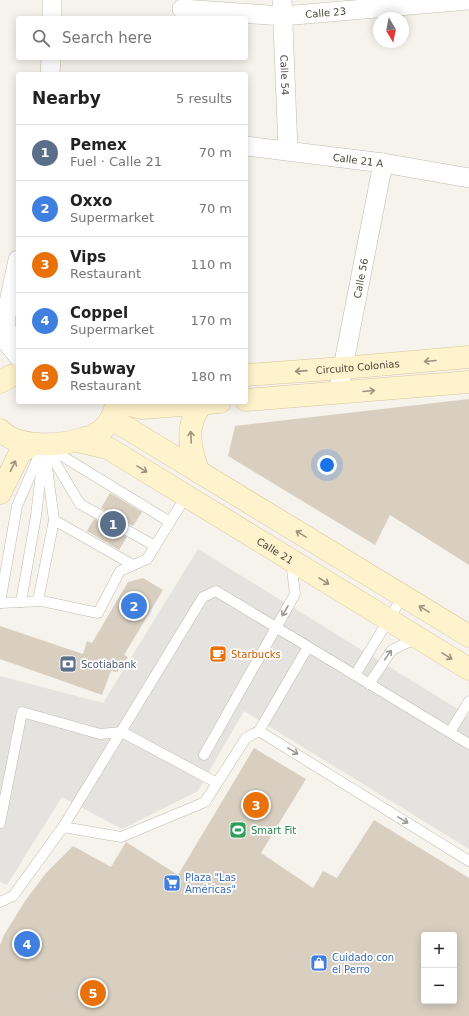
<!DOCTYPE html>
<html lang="en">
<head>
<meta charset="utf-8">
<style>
	body { margin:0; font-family:"DejaVu Sans",sans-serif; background:#f6f6f6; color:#222 }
	.controls { position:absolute; right:12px; bottom:12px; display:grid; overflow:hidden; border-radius:4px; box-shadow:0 2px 10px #0003 }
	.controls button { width:36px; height:36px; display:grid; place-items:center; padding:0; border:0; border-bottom:1px solid #e0e0e0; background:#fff; color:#222; font:20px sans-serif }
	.compass { position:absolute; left:373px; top:12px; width:36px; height:36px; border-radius:50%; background:#fff; box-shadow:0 2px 10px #0003; rotate:170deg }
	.you { position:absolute; left:327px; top:465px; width:14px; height:14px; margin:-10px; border:3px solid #fff; border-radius:50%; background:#1a73e8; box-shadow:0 0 0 6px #1a73e833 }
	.badge { display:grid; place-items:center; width:26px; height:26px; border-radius:50%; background:#0b8043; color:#fff; font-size:13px; font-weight:700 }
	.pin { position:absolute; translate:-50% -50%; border:2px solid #fff; box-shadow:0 1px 4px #0006 }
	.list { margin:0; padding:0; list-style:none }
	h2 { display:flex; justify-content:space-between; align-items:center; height:52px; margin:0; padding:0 16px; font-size:17px }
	h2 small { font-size:13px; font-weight:400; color:#767676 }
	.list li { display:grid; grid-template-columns:26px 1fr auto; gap:12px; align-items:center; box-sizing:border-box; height:56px; padding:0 16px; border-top:1px solid #e0e0e0 }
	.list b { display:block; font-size:15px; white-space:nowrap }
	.list p { margin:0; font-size:13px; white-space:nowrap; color:#767676 }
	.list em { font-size:13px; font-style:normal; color:#767676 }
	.icon { flex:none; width:22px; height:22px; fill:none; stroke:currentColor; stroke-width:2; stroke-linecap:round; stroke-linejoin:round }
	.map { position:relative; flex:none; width:469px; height:1016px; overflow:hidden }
	.search { position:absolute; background:#fff; box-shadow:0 2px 10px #0003; left:16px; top:16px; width:232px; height:44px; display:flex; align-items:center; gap:10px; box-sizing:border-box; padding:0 14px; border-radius:4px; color:#767676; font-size:15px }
	.panel { position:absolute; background:#fff; box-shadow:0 2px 10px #0003; left:16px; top:72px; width:232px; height:332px; border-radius:4px }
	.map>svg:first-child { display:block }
</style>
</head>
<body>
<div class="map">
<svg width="469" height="1016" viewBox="0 0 469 1016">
	<rect width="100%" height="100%" fill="#f6f3ec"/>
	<polygon fill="#e5e3e0" points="198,549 469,716 469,849 244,711 198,791 122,829 62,797 7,885 0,882 0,676 103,703"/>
	<g fill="#d8cfc1" fill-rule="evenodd">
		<polygon points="469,399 469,565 390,515 375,545 228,456 235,426"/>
		<polygon points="110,493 142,512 133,526 101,508"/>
		<polygon points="94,519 127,537 119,550 87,531"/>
		<polygon points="143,578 163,590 124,655 128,657 117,672 111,671 102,695 0,659 0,626 83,654 87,641 92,643 128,582"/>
		<path d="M 254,748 L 306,779 L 261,853 L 313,888 L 323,871 L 337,878 L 374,820 L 469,878 L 469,1016 L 0,1016 L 0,945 L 4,935 L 25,901 L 46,873 L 73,846 L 111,867 L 126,842 L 178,875 ZM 424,935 L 454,935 L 454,1001 L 424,1001 Z"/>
	</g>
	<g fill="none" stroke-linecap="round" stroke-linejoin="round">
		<g stroke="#c2bbae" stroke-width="11">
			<g id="lane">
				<polyline points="44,444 80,504 155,546"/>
				<polyline points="49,448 170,522"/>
				<polyline points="46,460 54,520"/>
				<polyline points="38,601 54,520 133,565"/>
				<polyline points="21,602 36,516 43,454"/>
				<polyline points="0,603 42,601 98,613 120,571 147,559 186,496"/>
				<polyline points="0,603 17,506 44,444"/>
				<polyline points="355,675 403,596"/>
				<polyline points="369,684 392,650 417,638"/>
				<polyline points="259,731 469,861"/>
				<polyline points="450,732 469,701"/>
				<polyline points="204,755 295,594 291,561"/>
				<polyline points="0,823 22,712 100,734 122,732 217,783"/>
				<polyline points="63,827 121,837 205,802 246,738 259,731 308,647"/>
				<polyline points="0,902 13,896 63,827 203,597 216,591 469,744"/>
			</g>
		</g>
		<g stroke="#c2bbae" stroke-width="20">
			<g id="street">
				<path id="s1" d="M 282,0 L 288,150"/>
				<path id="s2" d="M 182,9 L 283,16 L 469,0"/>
				<polyline points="52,18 52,0"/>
				<polyline points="50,74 51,58"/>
				<path id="s3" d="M 246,146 L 383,163 L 469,178"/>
				<polyline points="5,322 10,346 18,356"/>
				<polyline points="0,340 5,321 18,260"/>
				<path id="s4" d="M 338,393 L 383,163"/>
			</g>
		</g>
		<g stroke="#d6c79b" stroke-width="23">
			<g id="secondary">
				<path id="s5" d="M 246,375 L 343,368 L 469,357"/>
				<polyline points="0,382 11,376 18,374"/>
				<polyline points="246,400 469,382"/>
				<polyline points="119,402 142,408 220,402"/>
				<polyline points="112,419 469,636"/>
				<path d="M 0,430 C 18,449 62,446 85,438 C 89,437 93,437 96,434 C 109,427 114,415 117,402"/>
				<path id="s6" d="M 77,441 L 108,448 L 469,669"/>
				<path d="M 199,472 C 192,455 186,435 194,417 C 196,413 199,408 201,403"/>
				<polyline points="0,493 20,453 33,444"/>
			</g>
		</g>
		<use href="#lane" stroke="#fff" stroke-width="10"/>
		<use href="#street" stroke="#fff" stroke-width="19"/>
		<use href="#secondary" stroke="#fff3cd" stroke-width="22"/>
	</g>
	<defs><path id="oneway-shaft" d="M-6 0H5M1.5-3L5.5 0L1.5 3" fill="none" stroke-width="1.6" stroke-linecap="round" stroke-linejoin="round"/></defs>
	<g stroke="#9c937c">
		<use href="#oneway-shaft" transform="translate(430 361) rotate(175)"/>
		<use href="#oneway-shaft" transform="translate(301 371) rotate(176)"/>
		<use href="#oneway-shaft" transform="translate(369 391) rotate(-5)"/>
		<use href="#oneway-shaft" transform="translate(191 437) rotate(-93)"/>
		<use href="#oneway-shaft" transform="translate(13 466) rotate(-64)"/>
		<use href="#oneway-shaft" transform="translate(142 469) rotate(32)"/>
		<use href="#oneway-shaft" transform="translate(301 534) rotate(-149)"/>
		<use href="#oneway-shaft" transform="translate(324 581) rotate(32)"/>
		<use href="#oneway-shaft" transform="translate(424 609) rotate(-149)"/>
		<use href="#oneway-shaft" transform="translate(447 656) rotate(32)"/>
	</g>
	<g stroke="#9c9892">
		<use href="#oneway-shaft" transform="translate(285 611) rotate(120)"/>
		<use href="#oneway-shaft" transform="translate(388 655) rotate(-55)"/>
		<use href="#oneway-shaft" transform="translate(293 751) rotate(32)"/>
		<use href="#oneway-shaft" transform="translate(403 820) rotate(32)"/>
	</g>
	<defs>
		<g id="cafe-square" transform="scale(0.9)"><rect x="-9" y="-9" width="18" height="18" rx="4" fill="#e8710a" stroke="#fff"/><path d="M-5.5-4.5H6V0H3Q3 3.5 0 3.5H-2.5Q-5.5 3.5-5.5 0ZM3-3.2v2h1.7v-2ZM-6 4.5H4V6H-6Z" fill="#fff"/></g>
		<g id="bank-square" transform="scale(0.9)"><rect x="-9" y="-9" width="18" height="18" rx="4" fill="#5c6f8a" stroke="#fff"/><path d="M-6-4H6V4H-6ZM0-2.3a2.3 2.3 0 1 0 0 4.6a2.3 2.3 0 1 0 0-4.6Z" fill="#fff"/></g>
		<g id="stadium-square" transform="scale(0.9)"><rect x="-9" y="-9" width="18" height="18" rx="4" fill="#2e9e5b" stroke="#fff"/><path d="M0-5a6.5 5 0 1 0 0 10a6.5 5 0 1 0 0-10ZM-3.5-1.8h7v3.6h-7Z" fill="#fff"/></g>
		<g id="supermarket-square" transform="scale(0.9)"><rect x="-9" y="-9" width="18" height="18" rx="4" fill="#3f7fe0" stroke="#fff"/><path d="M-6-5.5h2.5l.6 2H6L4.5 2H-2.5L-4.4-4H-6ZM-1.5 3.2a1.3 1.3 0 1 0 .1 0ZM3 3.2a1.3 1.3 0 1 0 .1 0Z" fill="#fff"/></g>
		<g id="shop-square" transform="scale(0.9)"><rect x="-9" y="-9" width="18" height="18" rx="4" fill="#3f7fe0" stroke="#fff"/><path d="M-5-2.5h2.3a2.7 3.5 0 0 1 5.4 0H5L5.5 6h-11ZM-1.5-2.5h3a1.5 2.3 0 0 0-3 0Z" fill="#fff"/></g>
	</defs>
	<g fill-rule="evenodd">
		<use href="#cafe-square" x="218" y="654"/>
		<use href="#bank-square" x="68" y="664"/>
		<use href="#stadium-square" x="238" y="830"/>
		<use href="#supermarket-square" x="172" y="883"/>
		<use href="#shop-square" x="319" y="963"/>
	</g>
	<g text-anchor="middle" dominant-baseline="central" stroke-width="3.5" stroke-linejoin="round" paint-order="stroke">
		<g font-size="10" fill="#4b4439" stroke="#fff">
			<text stroke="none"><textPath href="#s2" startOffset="144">Calle 23</textPath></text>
			<text stroke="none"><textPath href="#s1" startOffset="75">Calle 54</textPath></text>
			<text stroke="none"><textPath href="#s3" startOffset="113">Calle 21 A</textPath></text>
			<text stroke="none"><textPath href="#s4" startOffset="117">Calle 56</textPath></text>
			<text stroke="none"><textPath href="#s5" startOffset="112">Circuito Colonias</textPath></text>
			<text stroke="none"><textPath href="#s6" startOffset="228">Calle 21</textPath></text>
		</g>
		<g font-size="10" fill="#c56008" stroke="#fff" text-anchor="start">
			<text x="231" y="654">Starbucks</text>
		</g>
		<g font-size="10" fill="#4e5e75" stroke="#fff" text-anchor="start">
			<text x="81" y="664">Scotiabank</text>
		</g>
		<g font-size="10" fill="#27864d" stroke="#fff" text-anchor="start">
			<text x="251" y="830">Smart Fit</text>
		</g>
		<g font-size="10" fill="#366cbe" stroke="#fff" text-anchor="start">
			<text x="185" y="877">Plaza "Las<tspan x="185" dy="12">Américas"</tspan></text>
			<text x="332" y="957">Cuidado con<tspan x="332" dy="12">el Perro</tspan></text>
		</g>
	</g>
</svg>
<div class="controls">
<button>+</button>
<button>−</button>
</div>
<svg class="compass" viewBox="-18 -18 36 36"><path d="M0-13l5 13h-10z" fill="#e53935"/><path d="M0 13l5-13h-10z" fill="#767676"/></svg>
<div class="you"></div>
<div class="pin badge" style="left:113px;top:524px;background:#5c6f8a">1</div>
<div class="pin badge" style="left:134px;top:606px;background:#3f7fe0">2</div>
<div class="pin badge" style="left:256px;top:805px;background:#e8710a">3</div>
<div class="pin badge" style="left:27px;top:944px;background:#3f7fe0">4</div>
<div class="pin badge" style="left:93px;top:993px;background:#e8710a">5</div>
<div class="search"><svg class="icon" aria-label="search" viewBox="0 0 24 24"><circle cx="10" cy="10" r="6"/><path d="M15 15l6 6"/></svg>Search here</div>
<section class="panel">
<h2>Nearby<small>5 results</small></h2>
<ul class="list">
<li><span class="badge" style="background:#5c6f8a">1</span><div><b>Pemex</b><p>Fuel · Calle 21</p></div><em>70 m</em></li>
<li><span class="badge" style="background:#3f7fe0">2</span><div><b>Oxxo</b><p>Supermarket</p></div><em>70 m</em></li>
<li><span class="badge" style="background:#e8710a">3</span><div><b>Vips</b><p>Restaurant</p></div><em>110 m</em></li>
<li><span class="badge" style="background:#3f7fe0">4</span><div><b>Coppel</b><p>Supermarket</p></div><em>170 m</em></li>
<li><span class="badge" style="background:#e8710a">5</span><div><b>Subway</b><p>Restaurant</p></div><em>180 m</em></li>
</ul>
</section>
</div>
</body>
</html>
